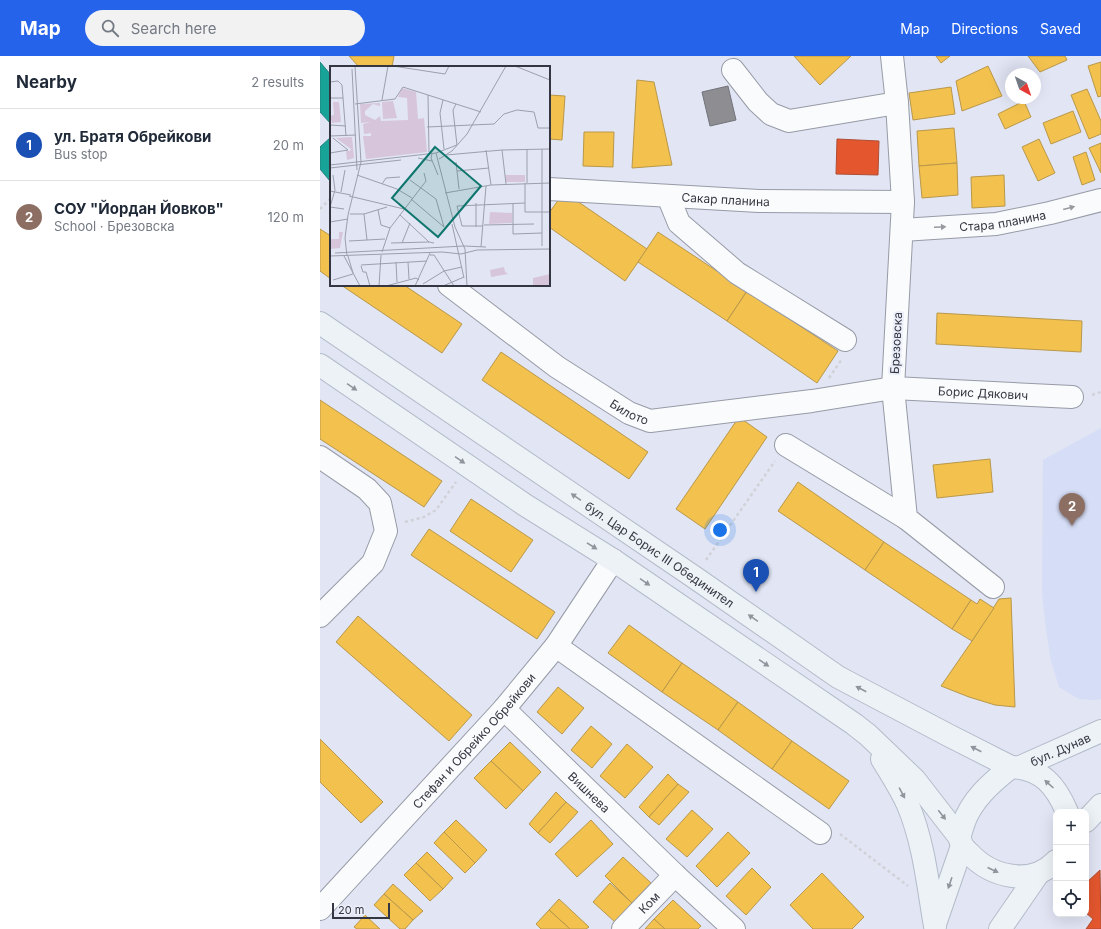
<!DOCTYPE html>
<html lang="en">
<head>
<meta charset="utf-8">
<style>
	body { margin:0; font-family:Inter,sans-serif; background:#f2f2f3; color:#1f2937 }
	.controls { position:absolute; right:12px; bottom:12px; display:grid; overflow:hidden; border-radius:8px; box-shadow:0 4px 16px #0002 }
	.controls button { width:36px; height:36px; display:grid; place-items:center; padding:0; border:0; border-bottom:1px solid #e0e1e3; background:#fff; color:#1f2937; font:20px sans-serif }
	.compass { position:absolute; left:685px; top:12px; width:36px; height:36px; border-radius:50%; background:#fff; box-shadow:0 4px 16px #0002; rotate:140deg }
	.scale { position:absolute; left:12px; bottom:10px; width:58px; box-sizing:border-box; padding-left:4px; border:2px solid #343741; border-top:0; font-size:11px; line-height:14px; white-space:nowrap; color:#343741; -webkit-text-stroke:3px #eceffa; paint-order:stroke }
	.you { position:absolute; left:400px; top:474px; width:14px; height:14px; margin:-10px; border:3px solid #fff; border-radius:50%; background:#1a73e8; box-shadow:0 0 0 6px #1a73e833 }
	.badge { display:grid; place-items:center; width:26px; height:26px; border-radius:50%; background:#2563eb; color:#fff; font-size:13px; font-weight:700 }
	.pin { position:absolute; translate:-50% -33px; filter:drop-shadow(0 1px 2px #0008) }
	.pin::after { content:''; position:absolute; top:21px; width:14px; height:12px; background:inherit; clip-path:polygon(0 0,100% 0,50% 100%) }
	.list { margin:0; padding:0; list-style:none }
	h2 { display:flex; justify-content:space-between; align-items:center; height:52px; margin:0; padding:0 16px; font-size:17px }
	h2 small { font-size:13px; font-weight:400; color:#747a83 }
	.list li { display:grid; grid-template-columns:26px 1fr auto; gap:12px; align-items:center; box-sizing:border-box; height:72px; padding:0 16px; border-top:1px solid #e0e1e3 }
	.list b { display:block; font-size:15px; white-space:nowrap }
	.list p { margin:0; font-size:13px; white-space:nowrap; color:#747a83 }
	.list em { font-size:13px; font-style:normal; color:#747a83 }
	.icon { flex:none; width:22px; height:22px; fill:none; stroke:currentColor; stroke-width:2; stroke-linecap:round; stroke-linejoin:round }
	.map { position:relative; flex:none; width:781px; height:873px; overflow:hidden }
	header { display:flex; align-items:center; gap:24px; box-sizing:border-box; height:56px; padding:0 20px; background:#2563eb; color:#fff }
	header strong { font-size:19px }
	nav { display:flex; gap:22px; margin-inline-start:auto; font-size:14px }
	.search { width:280px; height:36px; background:#f2f2f3; display:flex; align-items:center; gap:10px; box-sizing:border-box; padding:0 14px; border-radius:22px; color:#747a83; font-size:15px }
	main { display:flex }
	aside { flex:1; background:#fff }
	.map>svg:first-child { display:block }
</style>
</head>
<body>
<header>
<strong>Map</strong>
<div class="search"><svg class="icon" aria-label="search" viewBox="0 0 24 24"><circle cx="10" cy="10" r="6"/><path d="M15 15l6 6"/></svg>Search here</div>
<nav><a>Map</a><a>Directions</a><a>Saved</a></nav>
</header>
<main>
<aside>
<h2>Nearby<small>2 results</small></h2>
<ul class="list">
<li><span class="badge" style="background:#1a4fb4">1</span><div><b>ул. Братя Обрейкови</b><p>Bus stop</p></div><em>20 m</em></li>
<li><span class="badge" style="background:#8d6e63">2</span><div><b>СОУ &quot;Йордан Йовков&quot;</b><p>School · Брезовска</p></div><em>120 m</em></li>
</ul>
</aside>
<div class="map">
<svg width="781" height="873" viewBox="0 0 781 873">
	<rect width="100%" height="100%" fill="#e1e5f4"/>
	<polygon fill="#d6ddf6" points="781,372 781,643 774,644 759,643 739,631 731,605 726,573 722,536 723,404"/>
	<g fill="#f2c14e" stroke="#b9984a">
		<polygon points="29,0 74,0 72,11 39,11"/>
		<polygon points="474,0 531,0 500,29"/>
		<polygon points="616,0 630,0 621,7"/>
		<polygon points="708,0 745,0 747,4 720,16"/>
		<polygon points="781,6 781,40 778,41 768,10"/>
		<polygon points="668,10 682,40 642,55 636,25"/>
		<polygon points="317,24 334,26 352,109 312,112"/>
		<polygon points="631,31 635,58 593,64 589,37"/>
		<polygon points="767,33 781,65 781,78 769,83 751,39"/>
		<polygon points="229,39 245,40 242,84 229,83"/>
		<polygon points="704,45 711,61 685,73 678,58"/>
		<polygon points="753,55 761,76 731,88 723,67"/>
		<polygon points="634,72 637,107 599,110 597,75"/>
		<polygon points="264,76 294,76 293,111 263,110"/>
		<polygon points="719,83 735,117 718,125 702,91"/>
		<polygon points="781,87 781,117 769,92"/>
		<polygon points="766,96 775,124 762,129 753,101"/>
		<polygon points="637,107 638,139 602,142 599,110"/>
		<polygon points="684,119 685,150 652,152 651,121"/>
		<polygon points="244,136 327,193 305,225 229,171 229,157"/>
		<polygon points="0,173 11,180 11,223 0,215"/>
		<polygon points="338,176 427,235 407,265 318,206"/>
		<polygon points="21,229 84,229 142,268 122,297"/>
		<polygon points="427,235 518,295 497,327 407,265"/>
		<polygon points="617,257 762,265 761,296 616,288"/>
		<polygon points="181,296 328,396 309,423 162,324"/>
		<polygon points="0,344 122,425 104,451 0,383"/>
		<polygon points="419,361 447,381 385,473 356,453"/>
		<polygon points="670,403 673,436 617,442 613,409"/>
		<polygon points="478,426 564,486 545,514 458,455"/>
		<polygon points="151,443 213,484 191,516 130,475"/>
		<polygon points="109,473 235,556 217,583 91,499"/>
		<polygon points="564,486 651,544 632,573 545,514"/>
		<polygon points="691,542 695,651 675,649 649,641 621,630 652,585 679,543"/>
		<polygon points="660,543 674,552 652,585 632,573 651,544 657,548"/>
		<polygon points="38,560 152,659 129,685 16,586"/>
		<polygon points="309,569 362,607 342,636 288,597"/>
		<polygon points="362,607 418,646 398,674 342,636"/>
		<polygon points="238,631 264,652 242,678 217,656"/>
		<polygon points="418,646 472,685 452,713 398,674"/>
		<polygon points="271,670 292,688 272,712 251,694"/>
		<polygon points="0,683 63,746 41,767 0,726"/>
		<polygon points="472,685 529,725 509,753 452,713"/>
		<polygon points="190,686 221,716 203,735 171,705"/>
		<polygon points="307,688 333,711 305,742 280,720"/>
		<polygon points="171,705 203,735 186,753 154,722"/>
		<polygon points="348,718 358,728 329,761 319,751"/>
		<polygon points="358,728 369,736 339,769 329,761"/>
		<polygon points="236,736 246,746 218,777 209,768"/>
		<polygon points="246,746 258,756 230,787 218,777"/>
		<polygon points="372,754 393,773 367,801 346,783"/>
		<polygon points="136,764 167,794 155,807 124,776"/>
		<polygon points="271,764 293,788 257,821 235,798"/>
		<polygon points="124,776 155,807 145,817 114,787"/>
		<polygon points="408,776 430,797 397,831 376,810"/>
		<polygon points="107,796 133,822 123,833 96,807"/>
		<polygon points="303,801 331,827 312,847 285,820"/>
		<polygon points="96,807 123,833 110,845 84,819"/>
		<polygon points="432,812 451,831 426,859 406,840"/>
		<polygon points="502,817 544,861 532,873 493,873 470,849"/>
		<polygon points="290,827 312,847 295,866 273,846"/>
		<polygon points="73,828 103,855 93,864 64,838"/>
		<polygon points="64,838 93,864 85,873 80,873 54,849"/>
		<polygon points="239,843 269,871 266,873 250,873 229,854"/>
		<polygon points="353,844 381,870 378,873 345,873 334,863"/>
		<polygon points="229,854 250,873 221,873 216,868"/>
		<polygon points="45,859 60,873 37,873 34,871"/>
		<polygon points="334,863 345,873 325,873"/>
	</g>
	<g fill="#e4572e" stroke="#af4d34">
		<polygon points="517,83 559,85 558,119 516,118"/>
		<polygon points="780,814 781,873 766,873 773,863 766,857 766,827"/>
	</g>
	<g fill="#17a398" stroke="#20837e">
		<polygon points="0,6 11,19 11,68 0,56"/>
		<polygon points="11,81 11,124 10,125 0,113 0,91"/>
	</g>
	<polygon fill="#8d8d92" stroke="#72737a" points="408,30 416,64 390,70 382,36"/>
	<g fill="none" stroke-linecap="round" stroke-linejoin="round">
		<g stroke="#979ba6" stroke-width="24">
			<g id="minor">
				<polyline points="572,0 577,47 583,146 573,332 586,462 673,531"/>
				<polyline points="413,14 438,46 451,58 469,65 577,47"/>
				<path id="s1" d="M 229,133 L 439,145 L 583,146"/>
				<polyline points="348,140 359,167 417,217 525,284"/>
				<path id="s2" d="M 582,174 L 676,168 L 730,157 L 781,144"/>
				<path id="s3" d="M 129,229 L 237,311 L 309,357 L 330,365 L 492,345 L 573,332 L 752,341"/>
				<polyline points="466,389 586,462"/>
				<polyline points="0,401 47,433 60,447 66,475 53,507 0,560"/>
				<polyline points="236,590 500,777"/>
				<path id="s4" d="M 184,653 L 355,819 L 414,873"/>
				<path id="s5" d="M 0,853 L 184,653 L 236,590 L 293,504"/>
				<path id="s6" d="M 303,873 L 355,819"/>
			</g>
		</g>
		<g stroke="#b3bcc9" stroke-width="24">
			<g id="major">
				<path id="s7" d="M 0,267 L 374,521 L 518,621 L 628,679 L 691,711"/>
				<polyline points="0,309 205,449 293,504 534,668 548,679 595,724 640,782"/>
				<path d="M 562,703 C 571,718 581,733 588,749 C 604,787 608,830 615,870"/>
				<path id="s8" d="M 700,711 L 781,675"/>
				<polyline points="766,765 781,749"/>
				<path d="M 736,805 C 711,831 671,821 649,797 C 644,793 640,788 640,781 C 640,778 642,773 643,769 C 651,744 671,727 691,711 C 722,712 736,730 747,756"/>
				<polyline points="615,868 642,790"/>
				<polyline points="680,873 718,818"/>
			</g>
		</g>
		<g stroke="#d1d2d7" stroke-width="2.5" stroke-dasharray="3 3" stroke-linecap="butt">
			<polyline points="0,153 11,142"/>
			<polyline points="509,322 522,303"/>
			<polyline points="772,339 781,336"/>
			<polyline points="85,466 104,461 116,454 136,426"/>
			<polyline points="386,504 455,405"/>
			<polyline points="520,778 588,830"/>
		</g>
		<use href="#minor" stroke="#fafbfd" stroke-width="22"/>
		<use href="#major" stroke="#edf2f7" stroke-width="22"/>
	</g>
	<defs><path id="oneway-solid" d="M-6-.8H1V-3.2L6.5 0L1 3.2V.8H-6Z"/></defs>
	<g fill="#97999f">
		<use href="#oneway-solid" transform="translate(749 152) rotate(-15)"/>
		<use href="#oneway-solid" transform="translate(620 171) rotate(-3)"/>
	</g>
	<g fill="#90949c">
		<use href="#oneway-solid" transform="translate(32 331) rotate(34)"/>
		<use href="#oneway-solid" transform="translate(140 404) rotate(34)"/>
		<use href="#oneway-solid" transform="translate(256 441) rotate(-146)"/>
		<use href="#oneway-solid" transform="translate(272 490) rotate(32)"/>
		<use href="#oneway-solid" transform="translate(325 526) rotate(34)"/>
		<use href="#oneway-solid" transform="translate(433 562) rotate(-145)"/>
		<use href="#oneway-solid" transform="translate(444 607) rotate(34)"/>
		<use href="#oneway-solid" transform="translate(541 633) rotate(-152)"/>
		<use href="#oneway-solid" transform="translate(656 693) rotate(-153)"/>
		<use href="#oneway-solid" transform="translate(729 728) rotate(-138)"/>
		<use href="#oneway-solid" transform="translate(582 737) rotate(62)"/>
		<use href="#oneway-solid" transform="translate(622 759) rotate(52)"/>
		<use href="#oneway-solid" transform="translate(673 814) rotate(25)"/>
		<use href="#oneway-solid" transform="translate(630 827) rotate(109)"/>
	</g>
	<g text-anchor="middle" dominant-baseline="central" stroke-width="4" stroke-linejoin="round" paint-order="stroke">
		<g font-size="12" fill="#343741" stroke="#eceffa">
			<text stroke="none"><textPath href="#s1" startOffset="177">Сакар планина</textPath></text>
			<text stroke="none"><textPath href="#s2" startOffset="101">Стара планина</textPath></text>
			<text transform="translate(576 287) rotate(-87)">Брезовска</text>
			<text stroke="none"><textPath href="#s3" startOffset="579">Борис Дякович</textPath></text>
			<text stroke="none"><textPath href="#s3" startOffset="221">Билото</textPath></text>
			<text stroke="none"><textPath href="#s7" startOffset="411">бул. Цар Борис III Обединител</textPath></text>
			<text stroke="none"><textPath href="#s5" startOffset="228">Стефан и Обрейко Обрейкови</textPath></text>
			<text stroke="none"><textPath href="#s8" startOffset="44">бул. Дунав</textPath></text>
			<text stroke="none"><textPath href="#s4" startOffset="119">Вишнева</textPath></text>
			<text stroke="none"><textPath href="#s6" startOffset="37">Ком</textPath></text>
		</g>
	</g>
	<g transform="translate(10 10)">
		<rect width="220" height="220" fill="#e1e5f4"/>
		<path d="M 72,22 L 86,26 L 88,53 L 94,52 L 97,86 L 36,93 L 33,70 L 41,70 L 41,67 L 34,68 L 33,58 L 40,56 L 31,57 L 30,38 L 50,37 L 50,40 L 43,38 L 35,45 L 35,49 L 45,54 L 50,50 L 51,55 L 78,54 L 77,32 L 68,31 ZM 63,35 L 67,52 L 53,53 L 52,36 ZM 3,36 L 9,36 L 11,56 L 2,57 L 0,50 L 4,49 ZM 22,71 L 24,92 L 17,94 L 16,85 L 20,85 L 21,83 L 6,72 ZM 175,109 L 195,109 L 195,116 L 176,116 ZM 160,146 L 182,147 L 182,157 L 159,158 ZM 9,166 L 13,166 L 10,182 L 0,183 L 0,173 L 9,173 ZM 174,201 L 175,206 L 178,208 L 161,211 L 160,204 ZM 220,208 L 220,220 L 203,220 L 203,212 Z" fill="#d7c6db"/>
		<path fill="none" stroke="#9c9fac" stroke-width="1" d="M 63,0 L 115,8 L 119,0M 185,0 L 220,14M 22,3 L 27,104M 0,16 L 8,15 L 12,19 L 16,70M 98,29 L 99,86M 0,32 L 13,32M 52,34 L 58,0M 113,34 L 110,47 L 114,83M 25,38 L 65,33 L 73,21 L 151,46M 126,38 L 123,44 L 127,79M 0,59 L 16,60M 97,61 L 164,58 L 174,48 L 187,44 L 204,46 L 208,62 L 220,62M 0,70 L 26,69M 156,84 L 161,119M 172,84 L 176,118M 0,87 L 18,84 L 3,72M 106,87 L 125,161 L 135,183 L 137,220M 102,88 L 101,92 L 108,109M 116,89 L 172,84 L 220,83M 88,92 L 102,95M 109,93 L 122,85 L 137,68 L 176,0M 126,96 L 129,123M 0,99 L 106,87 L 127,79M 0,102 L 71,94M 127,105 L 159,102M 27,109 L 67,123 L 82,132M 80,114 L 106,133 L 114,161M 195,117 L 195,146 L 220,146M 197,117 L 197,84M 52,118 L 56,112 L 70,111M 0,125 L 21,129M 11,126 L 15,104M 115,127 L 161,119 L 220,117M 19,130 L 74,143M 81,133 L 114,161M 146,137 L 146,161M 183,137 L 183,168 L 212,167M 0,141 L 5,124 L 3,109M 0,141 L 14,143M 48,144 L 51,159 L 60,162M 20,148 L 34,148 L 57,141M 34,148 L 37,174M 70,149 L 99,176 L 104,177M 0,156 L 18,153M 122,158 L 134,212M 154,159 L 204,158M 153,160 L 132,160 L 127,140 L 195,137M 19,175 L 55,173M 61,177 L 99,176M 72,177 L 80,157M 212,180 L 212,83M 151,181 L 156,120M 52,186 L 60,162 L 96,115 L 94,107M 5,187 L 134,180 L 156,181M 100,189 L 104,189 L 124,220M 0,190 L 112,186 L 131,188 L 147,184 L 220,183M 14,190 L 30,220M 17,190 L 15,172 L 18,149 L 31,96 L 25,0M 18,190 L 23,207M 66,196 L 67,216M 78,196 L 79,213M 31,199 L 97,195M 31,200 L 33,206 L 36,206 L 40,220M 3,214 L 23,208M 93,218 L 114,205 L 132,201M 49,220 L 51,189M 56,220 L 86,212 L 89,214M 85,220 L 100,187M 113,220 L 134,211"/>
		<path fill="#0f766e" fill-opacity="0.15" stroke="#0f766e" stroke-width="2" d="M 105,81 L 151,120 L 108,171 L 62,132 Z"/>
		<rect width="220" height="220" fill="none" stroke="#343741" stroke-width="2"/>
	</g>
</svg>
<div class="controls">
<button>+</button>
<button>−</button>
<button><svg class="icon" aria-label="locate" viewBox="0 0 24 24"><circle cx="12" cy="12" r="6"/><path d="M12 2v4M12 18v4M2 12h4M18 12h4"/></svg></button>
</div>
<svg class="compass" viewBox="-18 -18 36 36"><path d="M0-13l5 13h-10z" fill="#e53935"/><path d="M0 13l5-13h-10z" fill="#747a83"/></svg>
<div class="scale">20 m</div>
<div class="you"></div>
<div class="pin badge" style="left:436px;top:536px;background:#1a4fb4">1</div>
<div class="pin badge" style="left:752px;top:470px;background:#8d6e63">2</div>
</div>
</main>
</body>
</html>
